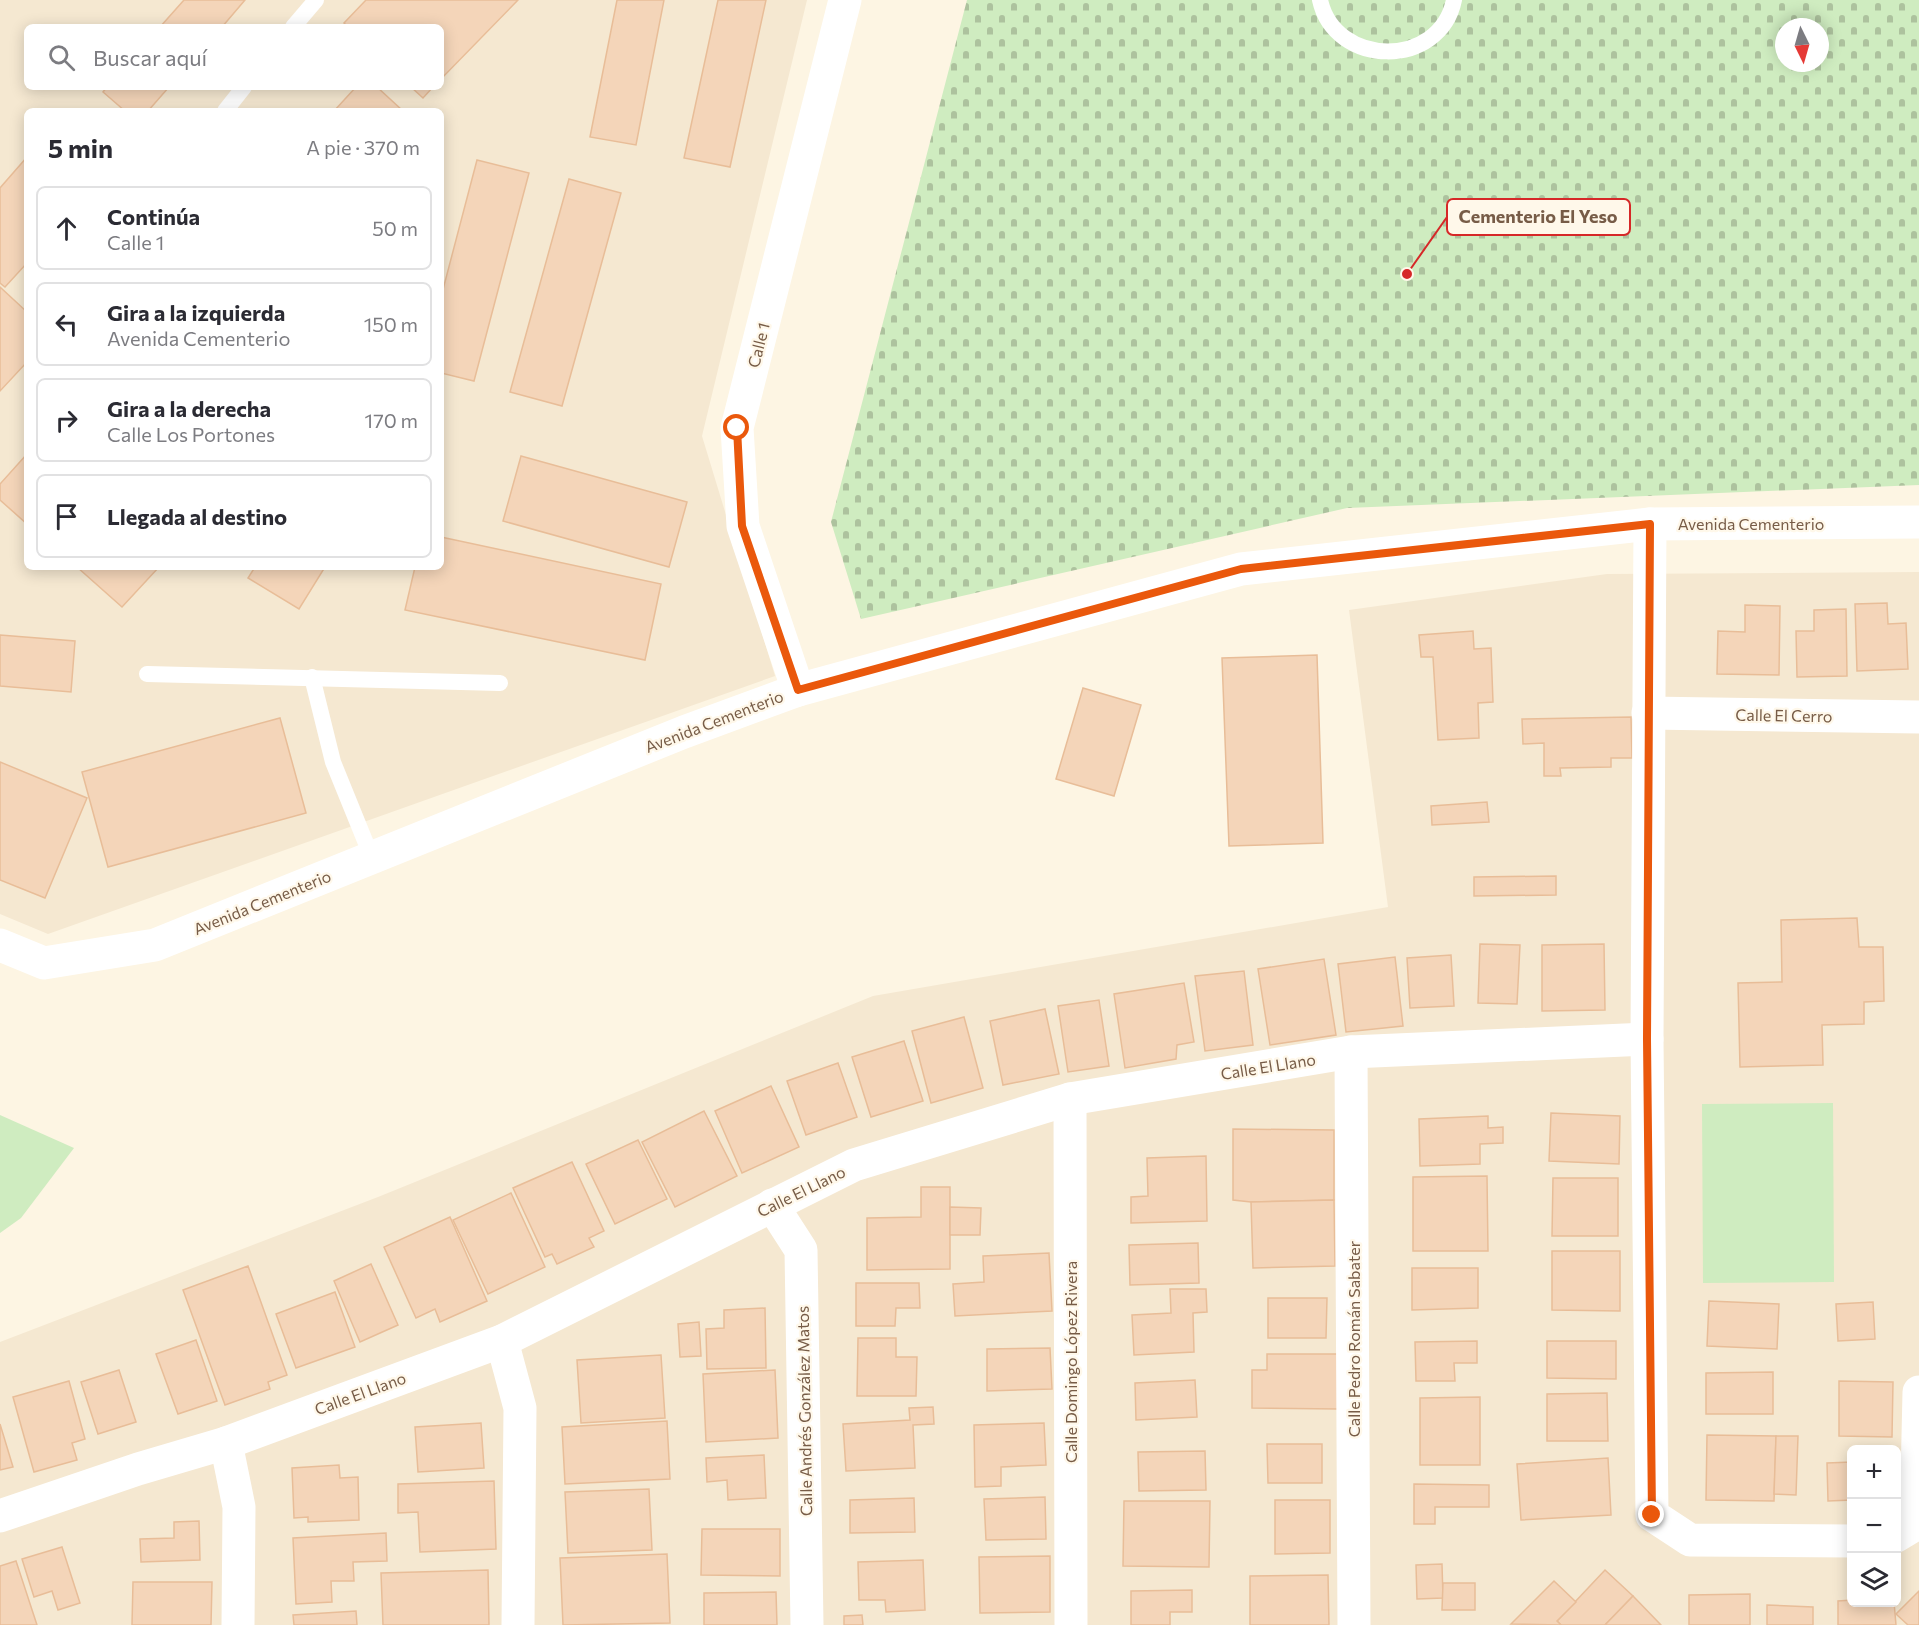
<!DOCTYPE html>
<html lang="es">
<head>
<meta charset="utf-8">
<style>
	body { margin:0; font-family:Commissioner,sans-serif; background:#f7f7f7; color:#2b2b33 }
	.controls { position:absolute; right:18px; bottom:18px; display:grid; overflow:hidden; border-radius:9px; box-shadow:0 3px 15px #0003 }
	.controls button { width:54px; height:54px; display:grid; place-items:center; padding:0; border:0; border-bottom:2px solid #e1e1e2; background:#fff; color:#2b2b33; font:30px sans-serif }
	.compass { position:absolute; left:1775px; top:18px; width:54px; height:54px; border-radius:50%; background:#fff; box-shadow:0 3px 15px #0003; rotate:175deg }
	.stop { position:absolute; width:18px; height:18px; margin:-14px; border:4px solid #ea580c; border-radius:50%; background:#fff }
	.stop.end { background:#ea580c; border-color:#fff; box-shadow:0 2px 6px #0008 }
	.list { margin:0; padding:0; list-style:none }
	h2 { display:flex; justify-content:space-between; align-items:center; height:78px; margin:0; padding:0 24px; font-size:26px }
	h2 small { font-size:20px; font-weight:400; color:#7c7c81 }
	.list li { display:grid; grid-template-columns:39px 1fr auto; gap:18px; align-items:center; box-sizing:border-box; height:84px; margin:0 12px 12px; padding:0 12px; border:2px solid #e1e1e2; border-radius:9px }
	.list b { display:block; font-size:22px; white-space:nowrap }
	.list p { margin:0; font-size:20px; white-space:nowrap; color:#7c7c81 }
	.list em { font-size:20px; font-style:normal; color:#7c7c81 }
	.icon { flex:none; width:33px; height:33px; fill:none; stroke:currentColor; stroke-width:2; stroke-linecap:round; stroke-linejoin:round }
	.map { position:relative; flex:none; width:1919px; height:1625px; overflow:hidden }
	.search { position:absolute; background:#fff; box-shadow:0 3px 15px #0003; left:24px; top:24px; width:420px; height:66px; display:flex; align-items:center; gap:15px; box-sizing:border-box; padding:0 21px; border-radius:9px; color:#7c7c81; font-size:22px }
	.panel { position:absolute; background:#fff; box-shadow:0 3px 15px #0003; left:24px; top:108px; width:420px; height:462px; border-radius:9px }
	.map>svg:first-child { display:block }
</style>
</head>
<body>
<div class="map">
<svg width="1919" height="1625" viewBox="0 0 1919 1625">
	<defs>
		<pattern id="cemetery-stones" width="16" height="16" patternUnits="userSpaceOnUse" patternTransform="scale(1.5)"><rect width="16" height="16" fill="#cfecc0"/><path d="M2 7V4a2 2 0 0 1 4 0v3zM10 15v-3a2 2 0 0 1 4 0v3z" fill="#adc29e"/></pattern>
	</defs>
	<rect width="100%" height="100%" fill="#fdf5e3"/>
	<g fill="#f5e8d1" fill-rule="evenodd">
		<path d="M 0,0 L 807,0 L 702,436 L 775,676 L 48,934 L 0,914 ZM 27,27 L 441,27 L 441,87 L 27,87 ZM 27,111 L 441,111 L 441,567 L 27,567 Z"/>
		<path d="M 1919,572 L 1919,1625 L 0,1625 L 0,1342 L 378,1197 L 873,996 L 1388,907 L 1349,610 L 1607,574 ZM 1852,1450 L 1896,1450 L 1896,1602 L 1852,1602 Z"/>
	</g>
	<path fill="url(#cemetery-stones)" fill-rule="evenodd" d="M 967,0 L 1919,0 L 1919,485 L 1347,508 L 861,619 L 831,522 ZM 1784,27 L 1820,27 L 1820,63 L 1784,63 Z"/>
	<g fill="#cfecc0">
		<polygon points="1833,1103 1834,1282 1703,1283 1702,1104"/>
		<polygon points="0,1115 74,1148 21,1218 0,1233"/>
	</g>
	<g fill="#f4d5b9" stroke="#e8bd98" stroke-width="1.5">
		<polygon points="184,0 245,0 222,27 160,27"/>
		<polygon points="366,0 518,0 441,79 441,27 348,27 344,23"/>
		<polygon points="617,0 664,0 636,145 590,137"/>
		<polygon points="718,0 766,0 730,167 684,158"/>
		<polygon points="107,87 169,87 148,111 125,111 103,92"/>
		<polygon points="356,87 377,87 403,111 334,111"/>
		<polygon points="411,87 433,87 423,98"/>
		<polygon points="27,157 27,263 5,287 0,283 0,188"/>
		<polygon points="477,160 529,173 474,381 441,373 441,297"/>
		<polygon points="569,179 621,193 562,406 510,392"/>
		<polygon points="0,287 27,312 27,362 0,391"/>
		<polygon points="27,454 27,524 0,500 0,484"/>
		<polygon points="521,456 687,502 669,567 503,521"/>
		<polygon points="441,537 661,584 645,660 405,610 415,567 441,567"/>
		<polygon points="77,567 159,567 122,607"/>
		<polygon points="255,567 325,567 299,609 248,578"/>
		<polygon points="1887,603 1888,624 1906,623 1908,669 1857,671 1855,604"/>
		<polygon points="1745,605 1780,606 1779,675 1717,674 1718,631 1745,632"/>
		<polygon points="1846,609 1847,676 1797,677 1796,631 1814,631 1814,610"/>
		<polygon points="1473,631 1474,649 1491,648 1493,702 1478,703 1479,738 1438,740 1433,657 1421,657 1419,635"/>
		<polygon points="0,635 75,641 71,692 0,686"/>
		<polygon points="1317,655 1323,843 1229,846 1222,658"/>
		<polygon points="1083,688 1141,705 1114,796 1056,779"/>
		<polygon points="1631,717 1632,758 1611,758 1611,767 1560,768 1561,776 1544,776 1544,743 1523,744 1522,719"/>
		<polygon points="280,718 306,813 108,867 82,772"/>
		<polygon points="0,762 87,798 45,898 0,880"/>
		<polygon points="1487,802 1489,822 1432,825 1431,806"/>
		<polygon points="1556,876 1556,895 1474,896 1474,877"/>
		<polygon points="1857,918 1859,947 1883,947 1884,1001 1864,1002 1864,1024 1822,1025 1823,1065 1740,1067 1738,983 1782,982 1781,920"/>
		<polygon points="1480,944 1520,945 1517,1004 1478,1003"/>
		<polygon points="1604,944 1605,1010 1542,1011 1542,945"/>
		<polygon points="1451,955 1454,1006 1410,1008 1407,958"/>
		<polygon points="1395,957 1403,1026 1346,1032 1338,964"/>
		<polygon points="1324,959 1336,1035 1270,1045 1258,969"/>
		<polygon points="1244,971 1253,1045 1205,1051 1195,976"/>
		<polygon points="1184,983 1194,1042 1177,1045 1176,1059 1125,1068 1114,994"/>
		<polygon points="1099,1000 1109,1066 1068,1072 1058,1006"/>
		<polygon points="1045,1009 1059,1074 1003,1085 990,1021"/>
		<polygon points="964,1017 983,1088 931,1103 912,1031"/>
		<polygon points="904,1041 923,1101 871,1117 852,1057"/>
		<polygon points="838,1063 857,1117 806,1135 787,1081"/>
		<polygon points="771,1086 799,1147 742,1173 715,1111"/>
		<polygon points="704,1111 737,1176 675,1207 642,1142"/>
		<polygon points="1551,1113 1620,1116 1619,1164 1549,1161"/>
		<polygon points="1488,1116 1488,1128 1503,1127 1503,1143 1480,1144 1480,1164 1420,1166 1419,1119"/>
		<polygon points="1233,1129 1334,1130 1334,1200 1251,1202 1233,1200"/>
		<polygon points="638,1140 667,1199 615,1224 586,1164"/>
		<polygon points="1206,1156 1207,1221 1131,1223 1131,1197 1148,1196 1147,1158"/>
		<polygon points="572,1162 604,1231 589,1238 594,1247 557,1264 552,1254 545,1257 513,1188"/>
		<polygon points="1487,1176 1488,1251 1413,1251 1413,1177"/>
		<polygon points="1553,1178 1618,1178 1618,1236 1552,1236"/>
		<polygon points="921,1187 950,1187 950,1269 867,1270 867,1218 921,1217"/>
		<polygon points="511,1193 545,1267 488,1294 453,1220"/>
		<polygon points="1334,1200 1335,1266 1253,1268 1251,1202"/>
		<polygon points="950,1207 981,1208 980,1235 950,1235"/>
		<polygon points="450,1217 487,1301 440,1322 435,1309 416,1318 384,1247"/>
		<polygon points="1198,1243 1199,1283 1130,1285 1129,1245"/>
		<polygon points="1552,1251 1620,1251 1620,1311 1552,1310"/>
		<polygon points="1049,1253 1052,1311 955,1316 953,1284 984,1282 983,1256"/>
		<polygon points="371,1264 398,1325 360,1342 334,1281"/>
		<polygon points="248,1266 287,1375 268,1382 270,1389 225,1405 183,1290"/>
		<polygon points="1412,1268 1478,1268 1478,1308 1412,1310"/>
		<polygon points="856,1283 919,1283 920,1308 896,1308 895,1326 856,1326"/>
		<polygon points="1170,1289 1206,1289 1207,1312 1193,1313 1194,1352 1134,1355 1132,1315 1171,1313"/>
		<polygon points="335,1292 355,1347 296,1368 276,1314"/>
		<polygon points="1268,1298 1327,1298 1326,1338 1268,1338"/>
		<polygon points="1709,1301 1779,1304 1777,1349 1707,1346"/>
		<polygon points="1873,1302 1875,1339 1838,1341 1836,1304"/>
		<polygon points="765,1308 766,1368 707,1369 706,1329 724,1328 724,1310"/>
		<polygon points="699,1322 701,1356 680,1357 678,1324"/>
		<polygon points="858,1338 896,1338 896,1357 917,1357 916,1396 857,1396"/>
		<polygon points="196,1340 217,1401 178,1414 156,1354"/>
		<polygon points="1477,1341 1477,1363 1454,1363 1455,1381 1416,1381 1415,1342"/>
		<polygon points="1547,1341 1616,1341 1616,1379 1547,1378"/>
		<polygon points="1050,1348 1052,1389 987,1391 987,1349"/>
		<polygon points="1267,1354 1338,1354 1338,1409 1252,1408 1252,1370 1267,1370"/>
		<polygon points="661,1355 665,1418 581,1423 577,1360"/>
		<polygon points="119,1370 136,1422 98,1434 81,1382"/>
		<polygon points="775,1370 778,1438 706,1442 703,1374"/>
		<polygon points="1773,1372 1773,1414 1706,1414 1706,1373"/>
		<polygon points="1195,1380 1197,1417 1136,1420 1135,1383"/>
		<polygon points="69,1381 85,1439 72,1443 77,1460 34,1472 13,1397"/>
		<polygon points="1839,1381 1893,1382 1892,1437 1839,1436"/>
		<polygon points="1607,1393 1608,1441 1547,1441 1547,1394"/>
		<polygon points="1480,1397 1480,1465 1420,1465 1420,1398"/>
		<polygon points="933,1407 934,1424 913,1425 915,1468 846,1471 843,1424 910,1420 909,1408"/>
		<polygon points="667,1421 670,1479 565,1484 562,1427"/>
		<polygon points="481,1423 484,1468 418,1472 415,1427"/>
		<polygon points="1044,1423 1046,1465 1001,1467 1001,1486 975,1487 974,1425"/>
		<polygon points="0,1424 13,1467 0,1470"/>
		<polygon points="1707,1435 1776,1436 1774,1501 1706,1500"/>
		<polygon points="1776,1436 1798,1436 1796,1495 1774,1494"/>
		<polygon points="1267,1444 1322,1444 1322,1483 1268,1483"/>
		<polygon points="1205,1451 1206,1490 1139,1491 1138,1452"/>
		<polygon points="764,1455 766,1498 728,1500 727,1480 707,1482 706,1458"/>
		<polygon points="1608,1458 1611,1515 1521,1520 1517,1464"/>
		<polygon points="1852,1462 1852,1500 1828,1501 1827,1463"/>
		<polygon points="339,1465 340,1478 358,1477 359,1520 308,1522 308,1517 294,1518 292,1468"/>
		<polygon points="494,1481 496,1549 420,1552 418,1512 398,1513 398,1484"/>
		<polygon points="1414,1484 1489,1485 1489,1507 1435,1507 1435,1524 1414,1524"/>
		<polygon points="649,1489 652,1550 568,1553 565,1492"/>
		<polygon points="1045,1497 1046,1539 986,1540 984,1499"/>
		<polygon points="914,1498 915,1532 850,1533 850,1500"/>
		<polygon points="1275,1500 1330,1500 1330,1553 1275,1554"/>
		<polygon points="1124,1501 1210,1501 1209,1567 1123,1566"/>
		<polygon points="199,1521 200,1560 141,1562 140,1539 174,1538 174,1522"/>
		<polygon points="702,1529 780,1529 780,1576 701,1575"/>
		<polygon points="386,1533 387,1561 353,1562 354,1581 331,1581 332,1602 296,1604 293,1538"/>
		<polygon points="62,1547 80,1603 58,1610 52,1591 34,1597 22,1559"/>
		<polygon points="667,1554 670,1623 563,1625 560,1558"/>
		<polygon points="1050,1556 1050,1612 980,1613 979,1557"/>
		<polygon points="923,1560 925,1610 886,1612 885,1600 859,1600 858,1562"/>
		<polygon points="16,1561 37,1625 0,1625 0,1566"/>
		<polygon points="1442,1564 1443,1598 1417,1599 1416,1565"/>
		<polygon points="488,1570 489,1625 383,1625 381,1573"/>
		<polygon points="1605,1570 1633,1596 1605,1625 1561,1625 1557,1621"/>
		<polygon points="1328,1575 1329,1625 1250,1625 1250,1576"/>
		<polygon points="1554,1581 1576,1602 1557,1621 1561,1625 1511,1624"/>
		<polygon points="133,1582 212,1582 211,1625 132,1625"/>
		<polygon points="1443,1583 1475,1583 1475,1610 1442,1610"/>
		<polygon points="1192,1590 1192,1612 1170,1612 1170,1625 1131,1625 1131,1591"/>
		<polygon points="1919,1591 1919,1625 1908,1625 1896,1614"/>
		<polygon points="776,1592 777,1625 704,1625 704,1593"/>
		<polygon points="1750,1594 1750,1625 1689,1625 1689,1595"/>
		<polygon points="1633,1596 1661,1625 1605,1625"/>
		<polygon points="1852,1600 1852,1602 1894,1602 1896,1625 1838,1625 1838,1601"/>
		<polygon points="1767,1605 1813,1607 1813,1625 1767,1625"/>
		<polygon points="356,1611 357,1625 294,1625 293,1615"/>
		<polygon points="862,1615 863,1625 844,1625 844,1616"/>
	</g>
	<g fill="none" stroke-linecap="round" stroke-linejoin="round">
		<g stroke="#fff" stroke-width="16">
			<path d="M 1320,0 C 1335,68 1440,69 1454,0"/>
			<polyline points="293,27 316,0"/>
			<polyline points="225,111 244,87"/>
			<polyline points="147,674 500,683"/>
			<polyline points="312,677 333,762 372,858"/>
		</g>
		<g stroke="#fff" stroke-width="33">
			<polyline points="1650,524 1647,1039 1652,1515 1690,1540 1852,1541"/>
			<polyline points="798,690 743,526 737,428 845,0"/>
			<polyline points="1648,713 1919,717"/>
			<polyline points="0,945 44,963 155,945 684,732 798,690 1241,569 1650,524 1919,522"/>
			<polyline points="1351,1052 1354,1625"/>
			<polyline points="1070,1099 1071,1625"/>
			<polyline points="772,1205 801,1250 807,1625"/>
			<polyline points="502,1341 520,1408 518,1625"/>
			<polyline points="226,1443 239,1507 238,1625"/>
			<polyline points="0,1516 138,1469 226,1443 502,1341 854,1165 1070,1099 1351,1052 1647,1039"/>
			<polyline points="1896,1536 1916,1524 1919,1392"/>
		</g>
	</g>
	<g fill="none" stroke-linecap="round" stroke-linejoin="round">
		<polyline stroke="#ea580c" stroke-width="8" points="737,428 742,526 798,690 1241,569 1650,524 1647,1039 1652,1515"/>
	</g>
	<g text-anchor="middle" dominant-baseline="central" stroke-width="4.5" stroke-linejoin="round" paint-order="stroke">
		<g font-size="16" fill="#775c47" stroke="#fff8ea">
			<text transform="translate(758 345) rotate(-76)">Calle 1</text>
			<text x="1751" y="523">Avenida Cementerio</text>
			<text transform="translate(1784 715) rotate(1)">Calle El Cerro</text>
			<text transform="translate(714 721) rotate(-21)">Avenida Cementerio</text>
			<text transform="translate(262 902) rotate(-22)">Avenida Cementerio</text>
			<text transform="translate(1268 1066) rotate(-9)">Calle El Llano</text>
			<text transform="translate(801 1191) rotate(-26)">Calle El Llano</text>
			<text transform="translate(1353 1339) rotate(-90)">Calle Pedro Román Sabater</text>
			<text transform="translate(1070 1362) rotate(-90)">Calle Domingo López Rivera</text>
			<text transform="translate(360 1393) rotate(-20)">Calle El Llano</text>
			<text transform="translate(804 1411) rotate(-91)">Calle Andrés González Matos</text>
		</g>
	</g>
	<path fill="none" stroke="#d62828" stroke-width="2" d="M1407 274L1447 217"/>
	<circle fill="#d62828" stroke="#fff8ea" stroke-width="2" cx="1407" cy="274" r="6"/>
	<rect fill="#fff8ea" stroke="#d62828" stroke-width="2" x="1447" y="199" width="183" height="36" rx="6"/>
	<g font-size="18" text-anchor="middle" font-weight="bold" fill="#775c47">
		<text x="1538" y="223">Cementerio El Yeso</text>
	</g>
</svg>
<div class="controls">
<button>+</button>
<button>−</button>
<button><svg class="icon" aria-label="layers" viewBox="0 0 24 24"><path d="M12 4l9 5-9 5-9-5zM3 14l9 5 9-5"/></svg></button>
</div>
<svg class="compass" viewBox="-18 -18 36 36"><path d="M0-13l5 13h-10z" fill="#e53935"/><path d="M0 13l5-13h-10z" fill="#7c7c81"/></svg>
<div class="stop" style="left:737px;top:428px"></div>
<div class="stop end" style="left:1652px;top:1515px"></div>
<div class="search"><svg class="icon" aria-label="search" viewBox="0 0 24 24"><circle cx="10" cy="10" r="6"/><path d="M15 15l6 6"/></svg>Buscar aquí</div>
<section class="panel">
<h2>5 min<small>A pie · 370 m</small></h2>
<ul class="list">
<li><svg class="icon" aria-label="ahead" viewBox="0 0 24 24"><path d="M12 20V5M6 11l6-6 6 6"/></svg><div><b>Continúa</b><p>Calle 1</p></div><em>50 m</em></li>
<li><svg class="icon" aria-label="left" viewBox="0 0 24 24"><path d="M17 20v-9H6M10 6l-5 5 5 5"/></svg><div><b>Gira a la izquierda</b><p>Avenida Cementerio</p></div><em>150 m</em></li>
<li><svg class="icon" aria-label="right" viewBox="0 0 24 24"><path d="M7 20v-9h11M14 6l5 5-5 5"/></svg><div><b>Gira a la derecha</b><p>Calle Los Portones</p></div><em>170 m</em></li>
<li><svg class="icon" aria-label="arrive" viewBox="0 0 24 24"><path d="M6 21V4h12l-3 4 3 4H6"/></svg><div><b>Llegada al destino</b></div></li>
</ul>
</section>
</div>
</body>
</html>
